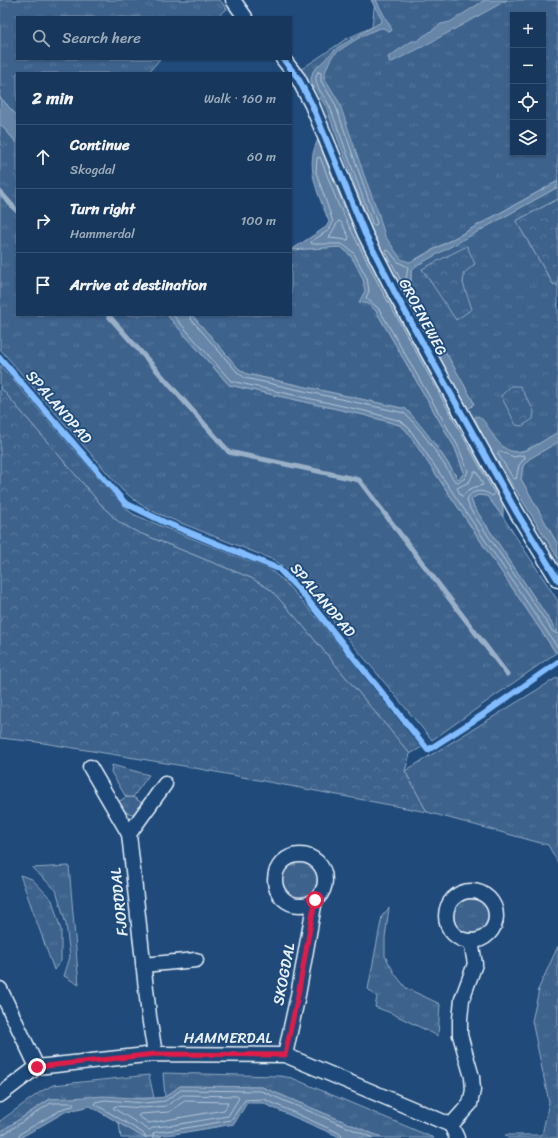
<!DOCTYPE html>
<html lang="en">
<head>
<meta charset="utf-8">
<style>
	body { margin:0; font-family:Sriracha,sans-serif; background:#244365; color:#f1f3f6 }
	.controls { position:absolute; right:12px; top:12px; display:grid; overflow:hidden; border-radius:0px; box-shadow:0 1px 3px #0004 }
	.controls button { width:36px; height:36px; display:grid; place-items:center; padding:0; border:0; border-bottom:1px solid #365272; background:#17385c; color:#f1f3f6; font:20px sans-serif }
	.stop { position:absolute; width:12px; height:12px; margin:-9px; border:3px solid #e11d48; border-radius:50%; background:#fff }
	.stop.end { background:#e11d48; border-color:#fff; box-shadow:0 1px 4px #0008 }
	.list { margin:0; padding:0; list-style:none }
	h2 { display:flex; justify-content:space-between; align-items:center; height:52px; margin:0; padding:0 16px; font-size:17px }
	h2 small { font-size:13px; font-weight:400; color:#9eacbb }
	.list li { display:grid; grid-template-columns:26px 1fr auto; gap:12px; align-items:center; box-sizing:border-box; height:64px; padding:0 16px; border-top:1px solid #365272 }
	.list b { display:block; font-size:15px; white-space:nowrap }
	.list p { margin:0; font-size:13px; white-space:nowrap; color:#9eacbb }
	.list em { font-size:13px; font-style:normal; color:#9eacbb }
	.icon { flex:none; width:22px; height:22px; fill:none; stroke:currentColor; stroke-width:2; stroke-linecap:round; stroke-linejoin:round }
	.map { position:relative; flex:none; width:558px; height:1138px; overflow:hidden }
	.search { position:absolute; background:#17385c; box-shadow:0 1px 3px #0004; left:16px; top:16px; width:276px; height:44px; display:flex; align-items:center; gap:10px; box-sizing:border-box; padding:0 14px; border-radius:0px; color:#9eacbb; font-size:15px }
	.panel { position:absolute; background:#17385c; box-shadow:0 1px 3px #0004; left:16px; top:72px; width:276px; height:244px; border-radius:0px }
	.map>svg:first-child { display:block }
</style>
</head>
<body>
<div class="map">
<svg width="558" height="1138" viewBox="0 0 558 1138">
	<defs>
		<pattern id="grass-tufts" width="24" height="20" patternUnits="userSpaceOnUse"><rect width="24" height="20" fill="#3c628c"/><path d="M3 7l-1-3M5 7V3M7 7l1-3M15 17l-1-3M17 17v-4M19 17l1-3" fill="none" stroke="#58799d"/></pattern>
		<pattern id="forest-crowns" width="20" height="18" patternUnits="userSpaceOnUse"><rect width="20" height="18" fill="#3c628c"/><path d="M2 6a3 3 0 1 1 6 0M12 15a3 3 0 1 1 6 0" fill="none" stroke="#58799d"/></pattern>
	</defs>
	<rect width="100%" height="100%" fill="#1f4a7a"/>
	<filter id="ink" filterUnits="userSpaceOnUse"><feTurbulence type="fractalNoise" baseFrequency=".025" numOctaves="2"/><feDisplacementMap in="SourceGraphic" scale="8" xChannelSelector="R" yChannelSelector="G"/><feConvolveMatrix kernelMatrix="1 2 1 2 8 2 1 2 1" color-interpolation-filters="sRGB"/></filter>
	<g filter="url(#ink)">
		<g fill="url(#grass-tufts)" stroke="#92aac2" fill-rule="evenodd">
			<polygon points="0,0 220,0 227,9 217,17 17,17 17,59 160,59 148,73 17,73 17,116 0,97"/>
			<path d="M 375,0 L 558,0 L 558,181 L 414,260 L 396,281 L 464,403 L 468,408 L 473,401 L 420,306 L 411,284 L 411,272 L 415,266 L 558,187 L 558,199 L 516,221 L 553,284 L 558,285 L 558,432 C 545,439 521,458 506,450 C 501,447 498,441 493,437 C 488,433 483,430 477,426 L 558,558 L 558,570 L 535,535 L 390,276 L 300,70 L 346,39 L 372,27 ZM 513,15 L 543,15 L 543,153 L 513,153 ZM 422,269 L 464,273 L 463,283 L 440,294 Z"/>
			<polygon points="0,124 17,143 17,315 167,315 229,385 364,415 399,425 406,430 556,653 432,740 365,659 306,589 291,572 274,560 156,513 140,504 122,490 0,349"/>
			<path d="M 341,247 C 351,255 359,267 363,279 C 368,294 362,298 376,311 L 455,448 L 464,473 L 462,476 L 458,479 L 442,454 L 406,409 L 247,374 L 239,369 L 192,315 L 291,315 L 291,250 Z"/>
			<polygon points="0,365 121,504 133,514 161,526 269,569 284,581 316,617 422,747 410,754 298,620 271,590 251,578 137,532 120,523 104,508 0,387"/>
			<polygon points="558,442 558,545 521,479 523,466 529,459"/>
			<polygon points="478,495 487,496 503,517 558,601 558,633 474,507 471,499"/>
			<polygon points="558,677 558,863 548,845 427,812 405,771"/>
			<path d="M 126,797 L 133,797 L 141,802 C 137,820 125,815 118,802 Z"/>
			<circle cx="299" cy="880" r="18"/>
			<polygon points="69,866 79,985 64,976 70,957 66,924 56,890 32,868"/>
			<polygon points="20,875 32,879 52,900 61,930 61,961 54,970"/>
			<circle cx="471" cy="916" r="17"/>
			<polygon points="389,908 385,938 385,956 395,974 406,988 440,1004 438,1036 391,1013 375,1007 377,997 368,989 382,916"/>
			<polygon points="558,946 558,1138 508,1138 505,1135 542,1135 549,1102 532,1021 539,990 537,992"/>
			<polygon points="163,1073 280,1076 292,1078 434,1138 383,1138 262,1087 180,1086 165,1097"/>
			<polygon points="149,1075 154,1098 50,1099 0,1132 0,1121 40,1092 53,1085"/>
			<polygon points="119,1123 143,1137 161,1136 161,1138 121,1138"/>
		</g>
		<g fill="url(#forest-crowns)" stroke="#92aac2">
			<polygon points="558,199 558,285 553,284 516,221"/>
			<polygon points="467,246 475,264 464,273 463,283 472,309 456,320 422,269"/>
			<polygon points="511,386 520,386 534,411 533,419 522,426 516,425 501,396"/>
			<polygon points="0,387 104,508 120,523 137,532 251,578 271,590 298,620 410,754 405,771 427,812 184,766 37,742 0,738"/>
			<polygon points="112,765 149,775 133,797 126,797 111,772"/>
		</g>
		<g fill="#6685a7" stroke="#9ab0c7">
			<path d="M 371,0 L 376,0 L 392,30 L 390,32 L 383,28 C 373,28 339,49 332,57 C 328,63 326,70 324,77 L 339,102 L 365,178 L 378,212 L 385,236 L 401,259 L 409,262 L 415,260 L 558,181 L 558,187 L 416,266 L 411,271 L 411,284 L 420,306 L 473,401 L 474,404 L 470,408 L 466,407 L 464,403 L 376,241 L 326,107 L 312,83 L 311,79 L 313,71 L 337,48 L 381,22 L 382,20 Z"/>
			<polygon points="485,0 507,0 424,46 390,63 388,57 412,41 417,41 441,24 450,22"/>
			<polygon points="0,97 17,116 17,143 0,124"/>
			<path d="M 318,139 L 342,202 L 358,236 L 385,287 L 503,501 L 503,517 L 487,496 L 478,495 L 471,499 L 474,507 L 558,633 L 558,651 L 556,653 L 406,430 L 400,425 L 364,415 L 229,385 L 167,315 L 192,315 L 239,369 L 247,374 L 406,409 C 426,430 442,454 458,479 L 462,476 L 464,472 L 455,448 L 376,311 L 368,304 L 359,302 L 365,291 L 363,279 L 351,255 L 341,247 L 291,250 L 326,227 L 329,222 C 321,200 309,178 313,154 C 314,149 316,144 318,139 Z"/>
			<path d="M 478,416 C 485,420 489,429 493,435 C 514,467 533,446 558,432 L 558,442 L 529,459 L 523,466 L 521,479 L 558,545 L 558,558 L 486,442 L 475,419 L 475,417 Z"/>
			<polygon points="180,1086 262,1087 383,1138 342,1138 262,1103 247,1103 234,1124 175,1134 143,1137 90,1106 65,1112 20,1138 0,1138 0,1132 50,1099 105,1096 143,1099 165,1097"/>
		</g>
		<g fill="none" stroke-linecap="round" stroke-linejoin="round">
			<g stroke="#b4c6d8" stroke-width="1">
				<path d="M 318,72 L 321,73 L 321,81 L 335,104 L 377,223 L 376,225 L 373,225 L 371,220 C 357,182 344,144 330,107 C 326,97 310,83 318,72 Z"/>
				<polygon points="339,221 341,222 349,237 348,240 329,238"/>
				<polygon points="387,250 389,251 398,262 408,267 405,285 403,284 386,252"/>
				<polyline points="173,315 231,381 365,411 401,421 409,428 558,648"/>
				<path d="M 190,315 L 191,319 L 237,372 L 245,378 L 404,413 C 421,429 434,449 447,469 C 450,474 453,482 459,482 L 465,478 L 468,471 L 458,446 L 379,309 L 366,298 L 369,291 L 367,278 L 353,252 L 342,244 L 313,244 L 311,243 L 312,241 L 329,230 L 333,222 L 316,172 L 317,158 L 320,157 L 338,204 L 381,289 L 495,494 L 492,496 C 485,490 471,488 467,500 L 470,509 L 553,632 L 558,634"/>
				<polygon points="499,451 514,457 523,455 525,456 525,458 519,465 516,479 513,478 498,454"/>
				<path d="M 475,471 L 477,472 L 483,485 C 475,487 468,488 463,496 L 461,496 L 457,488 L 469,482 Z"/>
				<polygon points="183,1095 237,1096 239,1098 228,1116 174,1125 155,1127 149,1130 113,1108 115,1106 143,1108 166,1106"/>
				<polygon points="185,1101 227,1102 228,1104 224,1110 149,1123 138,1116 140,1114 169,1112"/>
				<polyline points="0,1135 4,1134 51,1103 74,1103 73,1106 64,1108 21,1133 18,1138"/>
				<polyline points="146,1138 143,1133 95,1104 95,1102 105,1100 144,1103 165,1101 181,1090 261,1091 373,1138"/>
				<polyline points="153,1138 153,1134 156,1132 174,1130 231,1120 245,1100 264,1099 339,1133 341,1135 342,1138"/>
			</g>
			<g stroke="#9ab0c7" stroke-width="5">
				<polyline points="0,192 17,211"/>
				<polyline points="108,315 229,452 359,480 507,674"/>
			</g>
			<g stroke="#e8f1f8" stroke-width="17">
				<g id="minor">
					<polyline points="233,0 245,17"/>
					<polyline points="283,59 298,78 312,105 365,234 396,295 517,513 558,580"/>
					<polyline points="90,767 129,834"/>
					<circle cx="300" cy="880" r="25"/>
					<circle cx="471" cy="916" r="25"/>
					<polyline points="143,965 196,960"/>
					<polyline points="0,989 37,1067"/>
					<polyline points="155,1054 149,1016 129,834 165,784"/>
					<polyline points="285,1055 298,995 315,900"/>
					<polyline points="0,1095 37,1067 155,1054 285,1055 451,1125"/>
					<polyline points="451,1125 470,1104 473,1090 472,1077 460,1035 460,1019 462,999 475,964 471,941"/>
					<polyline points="451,1125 457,1138"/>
				</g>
			</g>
			<use href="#minor" stroke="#1f4a7a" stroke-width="14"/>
			<g stroke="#1f4a7a" stroke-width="8">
				<g id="cycleway">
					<polyline points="283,59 298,78 312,105 365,234 396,295 517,513 558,580"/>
					<polyline points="0,358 125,503 164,522 279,569 302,593 428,750 484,714 558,662"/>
				</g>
			</g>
			<use href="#cycleway" stroke="#80bcff" stroke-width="6"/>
		</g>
	</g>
	<g fill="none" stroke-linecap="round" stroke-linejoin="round" filter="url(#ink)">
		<polyline stroke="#e11d48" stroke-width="5" points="37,1067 155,1054 285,1055 298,995 315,900"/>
	</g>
	<g text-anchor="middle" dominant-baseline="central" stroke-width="3.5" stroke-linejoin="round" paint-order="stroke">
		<g font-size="15" fill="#e8f1f8" stroke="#1f4a7a">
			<text transform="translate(423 317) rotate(62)">GROENEWEG</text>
			<text transform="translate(59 407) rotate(49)">SPALANDPAD</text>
			<text transform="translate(323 600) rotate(50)">SPALANDPAD</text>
			<text transform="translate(119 902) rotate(-96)">FJORDDAL</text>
			<text transform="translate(284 974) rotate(-79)">SKOGDAL</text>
			<text x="228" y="1038">HAMMERDAL</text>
		</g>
	</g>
</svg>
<div class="controls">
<button>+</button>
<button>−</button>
<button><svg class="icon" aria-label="locate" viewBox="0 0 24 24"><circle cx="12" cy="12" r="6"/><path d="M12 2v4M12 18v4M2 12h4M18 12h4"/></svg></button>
<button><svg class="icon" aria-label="layers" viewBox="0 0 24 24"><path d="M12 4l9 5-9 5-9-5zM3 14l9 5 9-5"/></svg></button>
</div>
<div class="stop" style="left:315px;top:900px"></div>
<div class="stop end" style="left:37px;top:1067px"></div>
<div class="search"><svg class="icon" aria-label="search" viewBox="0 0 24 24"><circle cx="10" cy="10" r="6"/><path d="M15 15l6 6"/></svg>Search here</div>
<section class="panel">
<h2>2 min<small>Walk · 160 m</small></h2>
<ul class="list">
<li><svg class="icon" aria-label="ahead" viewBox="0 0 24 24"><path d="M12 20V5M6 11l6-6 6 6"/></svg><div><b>Continue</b><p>Skogdal</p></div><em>60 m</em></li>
<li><svg class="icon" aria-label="right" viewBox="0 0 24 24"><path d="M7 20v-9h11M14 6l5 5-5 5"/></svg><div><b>Turn right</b><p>Hammerdal</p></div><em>100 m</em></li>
<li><svg class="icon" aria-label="arrive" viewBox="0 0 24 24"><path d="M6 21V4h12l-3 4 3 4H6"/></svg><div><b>Arrive at destination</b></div></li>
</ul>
</section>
</div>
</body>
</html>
